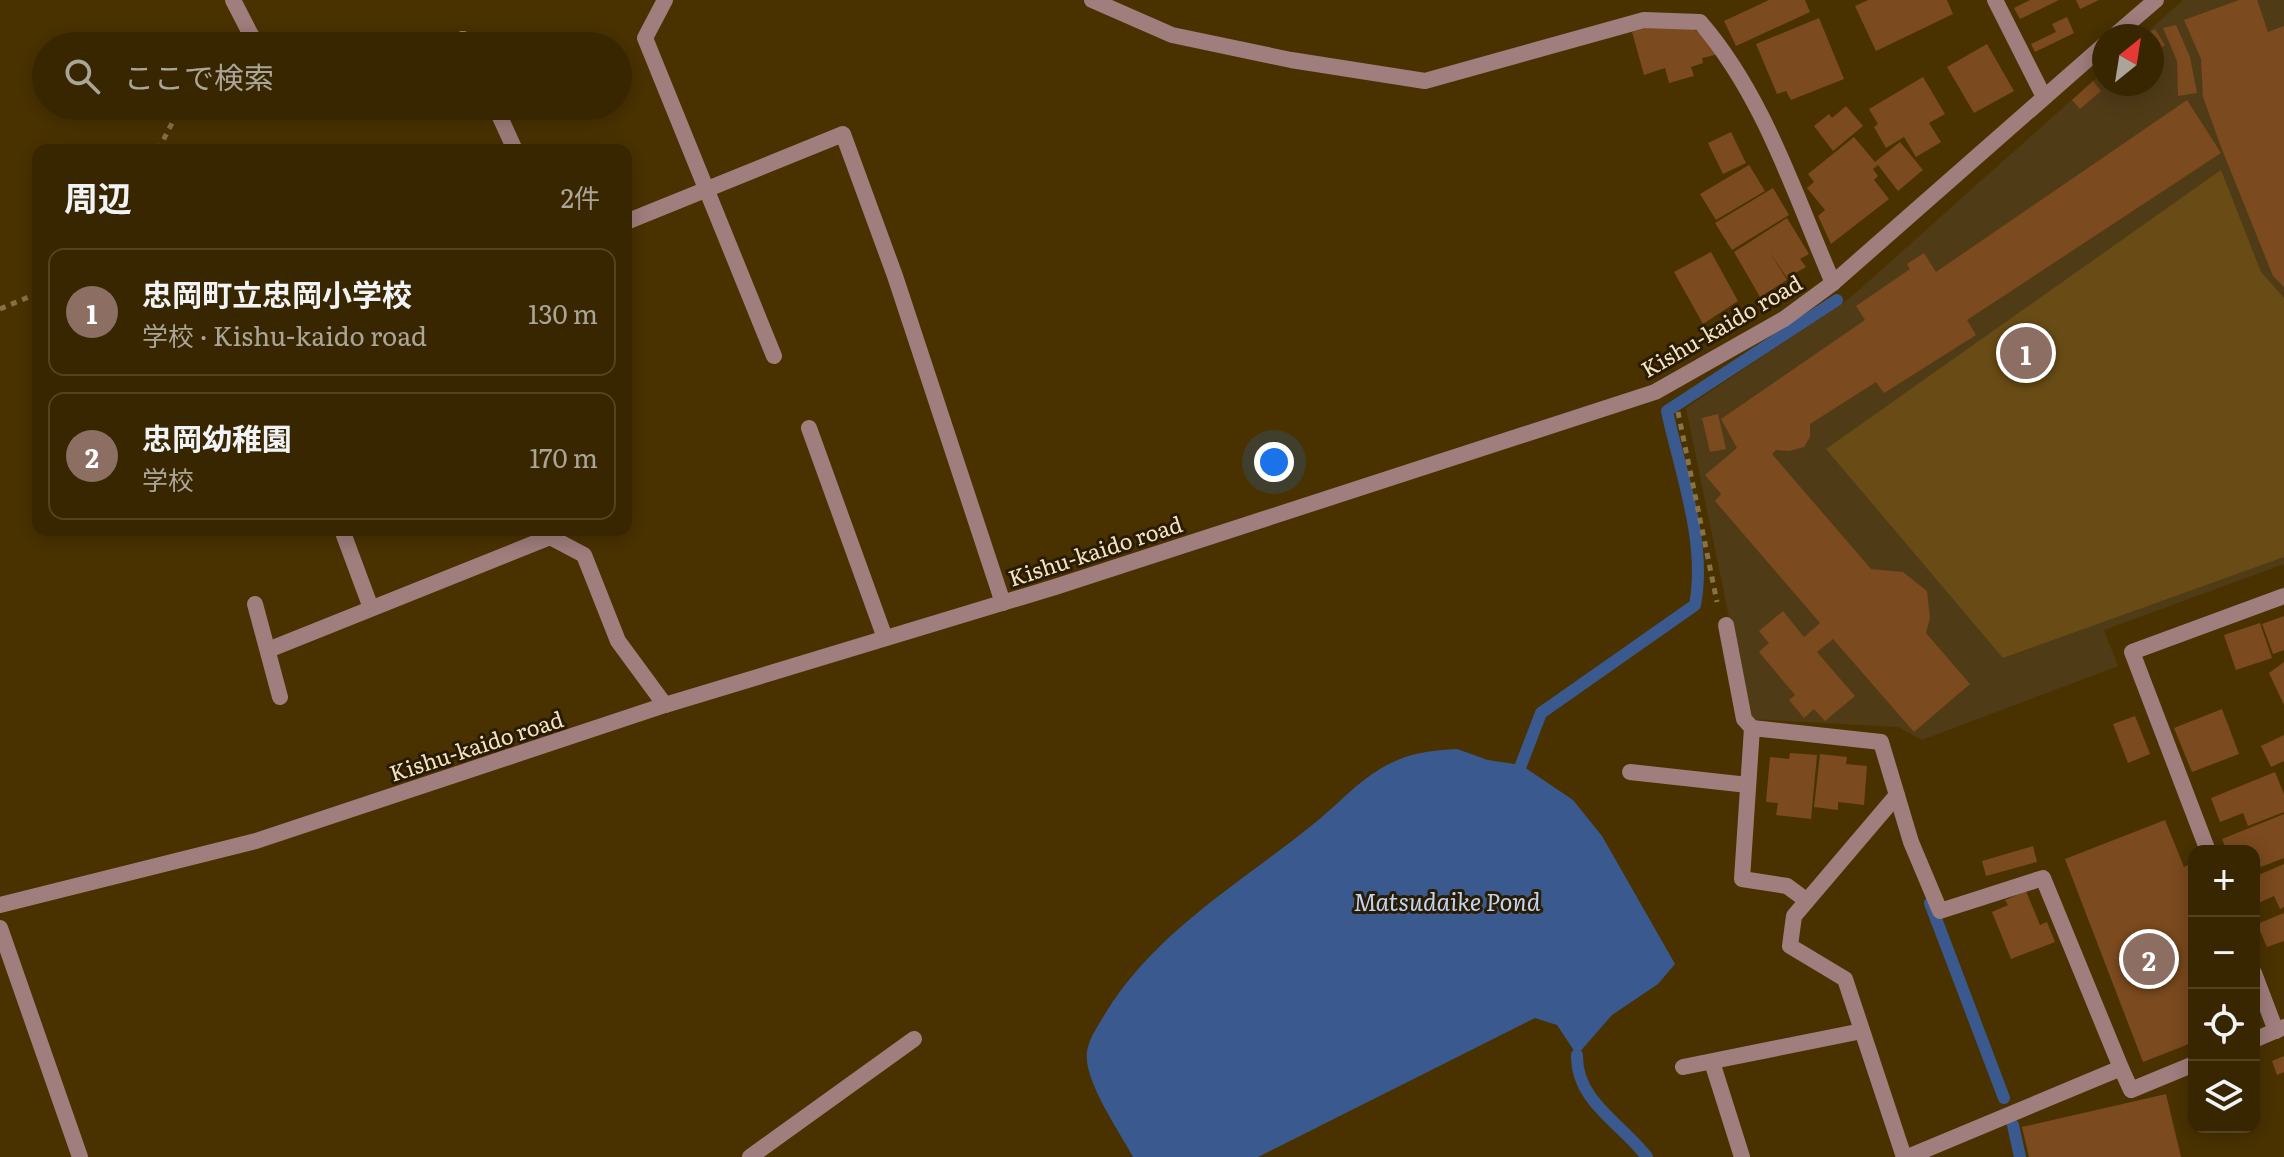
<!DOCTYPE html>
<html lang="ja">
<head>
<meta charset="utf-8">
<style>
	body { margin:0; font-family:Literata,"Noto Sans JP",serif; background:#3f2e0a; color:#f1f3f6 }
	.controls { position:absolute; right:24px; bottom:24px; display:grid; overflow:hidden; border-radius:16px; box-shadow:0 4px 20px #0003 }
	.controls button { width:72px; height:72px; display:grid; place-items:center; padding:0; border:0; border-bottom:2px solid #524322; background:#382600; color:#f1f3f6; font:40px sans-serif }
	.compass { position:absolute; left:2092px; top:24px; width:72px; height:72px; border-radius:50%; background:#382600; box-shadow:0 4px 20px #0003; rotate:30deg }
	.you { position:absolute; left:1274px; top:462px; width:28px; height:28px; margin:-20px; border:6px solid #fff; border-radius:50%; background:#1a73e8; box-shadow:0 0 0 12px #1a73e833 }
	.badge { display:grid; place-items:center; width:52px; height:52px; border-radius:50%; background:#d93025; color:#fff; font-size:26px; font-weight:700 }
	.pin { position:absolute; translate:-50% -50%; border:4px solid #fff; box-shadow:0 2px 8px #0006 }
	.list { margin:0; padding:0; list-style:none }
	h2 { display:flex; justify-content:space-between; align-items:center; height:104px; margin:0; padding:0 32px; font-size:34px }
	h2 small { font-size:26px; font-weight:400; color:#aba599 }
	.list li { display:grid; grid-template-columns:52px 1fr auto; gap:24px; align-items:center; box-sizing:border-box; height:128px; margin:0 16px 16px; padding:0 16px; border:2px solid #524322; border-radius:16px }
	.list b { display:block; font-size:30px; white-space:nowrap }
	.list p { margin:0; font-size:26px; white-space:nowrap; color:#aba599 }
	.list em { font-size:26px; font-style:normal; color:#aba599 }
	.icon { flex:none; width:44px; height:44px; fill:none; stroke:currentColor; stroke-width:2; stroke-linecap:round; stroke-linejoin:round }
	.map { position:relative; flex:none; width:2284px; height:1157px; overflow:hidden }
	.search { position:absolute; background:#382600; box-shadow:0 4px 20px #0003; left:32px; top:32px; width:600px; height:88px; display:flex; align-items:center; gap:20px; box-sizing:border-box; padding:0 28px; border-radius:44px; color:#aba599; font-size:30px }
	.panel { position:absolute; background:#382600; box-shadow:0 4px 20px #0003; left:32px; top:144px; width:600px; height:392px; border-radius:16px }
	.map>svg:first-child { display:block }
</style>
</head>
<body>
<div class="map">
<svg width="2284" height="1157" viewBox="0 0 2284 1157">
	<rect width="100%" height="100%" fill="#4a3200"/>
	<polygon fill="#503b17" points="2183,0 2284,0 2284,564 2104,630 2118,666 1922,740 1898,727 1750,719 1686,408 1850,298 2104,71 2104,84 2152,84 2152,36 2143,36"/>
	<polygon fill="#694c15" points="2221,170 2261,272 2284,298 2284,557 2003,658 1826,449"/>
	<path fill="#3a5a8f" d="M 1457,749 L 1488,760 L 1521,765 L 1573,800 L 1602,836 L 1675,964 L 1658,984 L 1612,1015 L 1577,1055 L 1557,1025 L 1535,1018 L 1258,1157 L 1133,1157 C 1120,1132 1083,1080 1087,1052 C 1089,1038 1098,1026 1105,1014 C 1155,932 1238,885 1311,826 C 1337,806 1357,781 1387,765 C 1409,753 1433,750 1457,749 Z"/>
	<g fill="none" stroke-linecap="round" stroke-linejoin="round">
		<g stroke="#3a5a8f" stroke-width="12">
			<path d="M 1521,765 L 1541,713 L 1695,605 C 1707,542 1680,472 1667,411 L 1837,300"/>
			<polyline points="1930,903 2004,1098"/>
			<path d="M 1577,1055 C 1576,1101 1621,1123 1647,1157"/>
			<polyline points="2013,1125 2020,1157"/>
		</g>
	</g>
	<g fill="#7b4a1e">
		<polygon points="1769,0 1805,0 1810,12 1736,46 1724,21"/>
		<polygon points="1868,0 1947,0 1953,14 1876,51 1855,6"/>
		<polygon points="2030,0 2059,0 2020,19 2014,8"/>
		<polygon points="2076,0 2099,0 2080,9"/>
		<polygon points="2239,0 2257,0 2268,32 2284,26 2284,287 2273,276 2221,147 2203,97 2201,59 2184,20"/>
		<polygon points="2067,17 2074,33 2035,52 2031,44 2056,32 2052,24"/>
		<polygon points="1819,18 1844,79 1791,100 1786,91 1777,94 1756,44"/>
		<polygon points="1670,21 1692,28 1712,43 1715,55 1702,58 1703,63 1691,67 1694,76 1669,83 1665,68 1644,75 1632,32"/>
		<polygon points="2176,25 2190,57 2197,93 2178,96 2177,61 2163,28"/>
		<polygon points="2155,29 2165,45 2152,53 2152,36 2144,36"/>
		<polygon points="1987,44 2014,91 1974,113 1947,67"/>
		<polygon points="1923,77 1945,114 1929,123 1941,142 1916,157 1904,137 1886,148 1874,127 1878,124 1869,109"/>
		<polygon points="2093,81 2101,91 2080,109 2072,100"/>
		<polygon points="2187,100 2221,153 1967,320 1976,335 1884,393 1876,382 1810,424 1810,437 1804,447 1789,451 1776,450 1772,454 1871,569 1903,572 1927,591 1930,618 1926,633 1970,684 1914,732 1833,639 1817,652 1855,696 1825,721 1814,709 1804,718 1789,700 1795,695 1759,652 1769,643 1759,631 1783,611 1804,637 1820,623 1715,501 1721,494 1705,475 1737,448 1721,419 1865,320 1856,306 1910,269 1907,264 1924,253 1936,272"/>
		<polygon points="1846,106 1863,126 1833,151 1814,126 1829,114 1832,118"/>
		<polygon points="1731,132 1746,163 1723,174 1708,143"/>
		<polygon points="1854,137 1875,162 1900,142 1923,170 1898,191 1878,165 1873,169 1878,176 1874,180 1889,199 1831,244 1818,216 1825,210 1807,188 1814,182 1808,174"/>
		<polygon points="1749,165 1765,191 1716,220 1700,194"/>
		<polygon points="1773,188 1789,215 1732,250 1715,223"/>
		<polygon points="1787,218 1809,254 1800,259 1806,267 1787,278 1769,251 1787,280 1760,297 1734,252"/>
		<polygon points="1711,252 1738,301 1703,324 1674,272"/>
		<polygon points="1718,414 1726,449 1710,452 1702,418"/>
		<polygon points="2284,616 2284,650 2273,654 2262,624"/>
		<polygon points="2260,623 2272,658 2236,670 2224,635"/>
		<polygon points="2284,662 2284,705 2269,673"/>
		<polygon points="2222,709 2239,754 2192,772 2174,728"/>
		<polygon points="2135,716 2150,754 2128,763 2113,724"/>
		<polygon points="2284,735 2284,761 2271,767 2261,746"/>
		<polygon points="1790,753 1817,755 1811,819 1776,815 1778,803 1766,802 1770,757 1789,759"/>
		<polygon points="1820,754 1847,757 1846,764 1867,766 1864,805 1838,802 1838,810 1814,807"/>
		<polygon points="2275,772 2284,794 2284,812 2248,826 2243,813 2220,822 2211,798"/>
		<polygon points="2284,814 2284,858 2261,867 2254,851 2227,851 2222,839"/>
		<polygon points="2165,820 2184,867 2190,864 2194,876 2194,1042 2143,1062 2065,859"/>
		<polygon points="2033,846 2037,862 1986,876 1982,861"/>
		<polygon points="2284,864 2284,907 2280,909 2274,896 2254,905 2254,877"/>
		<polygon points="2026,891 2040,925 2047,922 2055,942 2011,959 1992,912 2008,905 2005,900"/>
		<polygon points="2284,913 2284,941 2267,947 2257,924"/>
		<polygon points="2284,1056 2284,1072 2277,1075 2272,1061"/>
		<polygon points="2166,1094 2181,1157 2029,1157 2022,1127"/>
	</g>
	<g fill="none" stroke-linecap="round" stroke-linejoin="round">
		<g stroke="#887248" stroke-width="5" stroke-dasharray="6 6" stroke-linecap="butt">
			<polyline points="211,46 218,33"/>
			<polyline points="158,150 181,106"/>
			<polyline points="0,309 38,293"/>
			<polyline points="1678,412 1717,602"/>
		</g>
		<g stroke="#a07e7d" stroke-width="16">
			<polyline points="233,0 252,37 266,46"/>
			<polyline points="437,46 463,39"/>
		</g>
		<g stroke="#a07e7d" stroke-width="16">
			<polyline points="665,0 645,38 774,356"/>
			<path d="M 1092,0 L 1172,35 L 1291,60 L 1425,81 L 1644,20 L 1700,22 C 1764,96 1794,193 1833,283"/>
			<polyline points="1995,0 2044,97"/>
			<polyline points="2114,36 2156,0"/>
			<polyline points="463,39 466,46"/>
			<polyline points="495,106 515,150"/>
			<polyline points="626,222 843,134 895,276 1003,603"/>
			<polyline points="809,428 885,638"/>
			<polyline points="342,530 371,608"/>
			<polyline points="255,604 280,697"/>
			<polyline points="1726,625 1744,719 1752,728"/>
			<polyline points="268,650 550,537 584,555 618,641 665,705"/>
			<polyline points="1630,772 1748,785"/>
			<polyline points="1897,795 1794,916 1790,946 1845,979 1904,1157"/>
			<polyline points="2208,851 2132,652 2284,596"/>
			<polyline points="1806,900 1787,886 1742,879 1752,728 1881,742 1911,842 1940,911 2043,878 2121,1068"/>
			<polyline points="0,905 256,841 665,705 1055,587 1655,392 1784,319 1833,283 2104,45"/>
			<polyline points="0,928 80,1157"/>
			<polyline points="2254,973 2276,1031"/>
			<polyline points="2254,1040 2284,1027"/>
			<polyline points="1712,1062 1742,1157"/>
			<polyline points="1683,1067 1862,1031"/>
			<polyline points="750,1157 914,1039"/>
			<polyline points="1908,1157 2121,1068 2131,1090 2194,1064"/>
		</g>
	</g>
	<g text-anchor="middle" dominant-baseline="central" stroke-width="6" stroke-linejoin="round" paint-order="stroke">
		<g font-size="22" fill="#f4e2c4" stroke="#2a1c03">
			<text transform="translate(1721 325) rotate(-30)">Kishu-kaido road</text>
			<text transform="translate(1095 550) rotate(-18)">Kishu-kaido road</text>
			<text transform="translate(476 745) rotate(-18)">Kishu-kaido road</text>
		</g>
		<g font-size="24" font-style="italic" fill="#bfd4f4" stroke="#2a1c03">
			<text x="1447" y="900">Matsudaike Pond</text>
		</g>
	</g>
</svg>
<div class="controls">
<button>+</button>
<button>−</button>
<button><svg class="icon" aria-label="locate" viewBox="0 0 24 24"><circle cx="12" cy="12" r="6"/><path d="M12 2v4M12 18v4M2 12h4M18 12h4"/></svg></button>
<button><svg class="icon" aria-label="layers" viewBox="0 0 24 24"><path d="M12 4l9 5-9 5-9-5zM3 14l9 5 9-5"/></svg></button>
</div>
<svg class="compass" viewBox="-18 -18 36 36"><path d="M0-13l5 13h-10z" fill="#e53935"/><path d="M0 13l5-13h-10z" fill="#aba599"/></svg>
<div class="you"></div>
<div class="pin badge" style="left:2026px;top:353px;background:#8d6e63">1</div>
<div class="pin badge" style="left:2149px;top:959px;background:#8d6e63">2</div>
<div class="search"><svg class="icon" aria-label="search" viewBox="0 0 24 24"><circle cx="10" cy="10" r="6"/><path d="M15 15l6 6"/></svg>ここで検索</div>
<section class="panel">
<h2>周辺<small>2件</small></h2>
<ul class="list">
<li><span class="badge" style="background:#8d6e63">1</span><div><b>忠岡町立忠岡小学校</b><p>学校 · Kishu-kaido road</p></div><em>130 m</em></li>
<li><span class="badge" style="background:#8d6e63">2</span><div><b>忠岡幼稚園</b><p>学校</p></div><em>170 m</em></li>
</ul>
</section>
</div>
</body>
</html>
